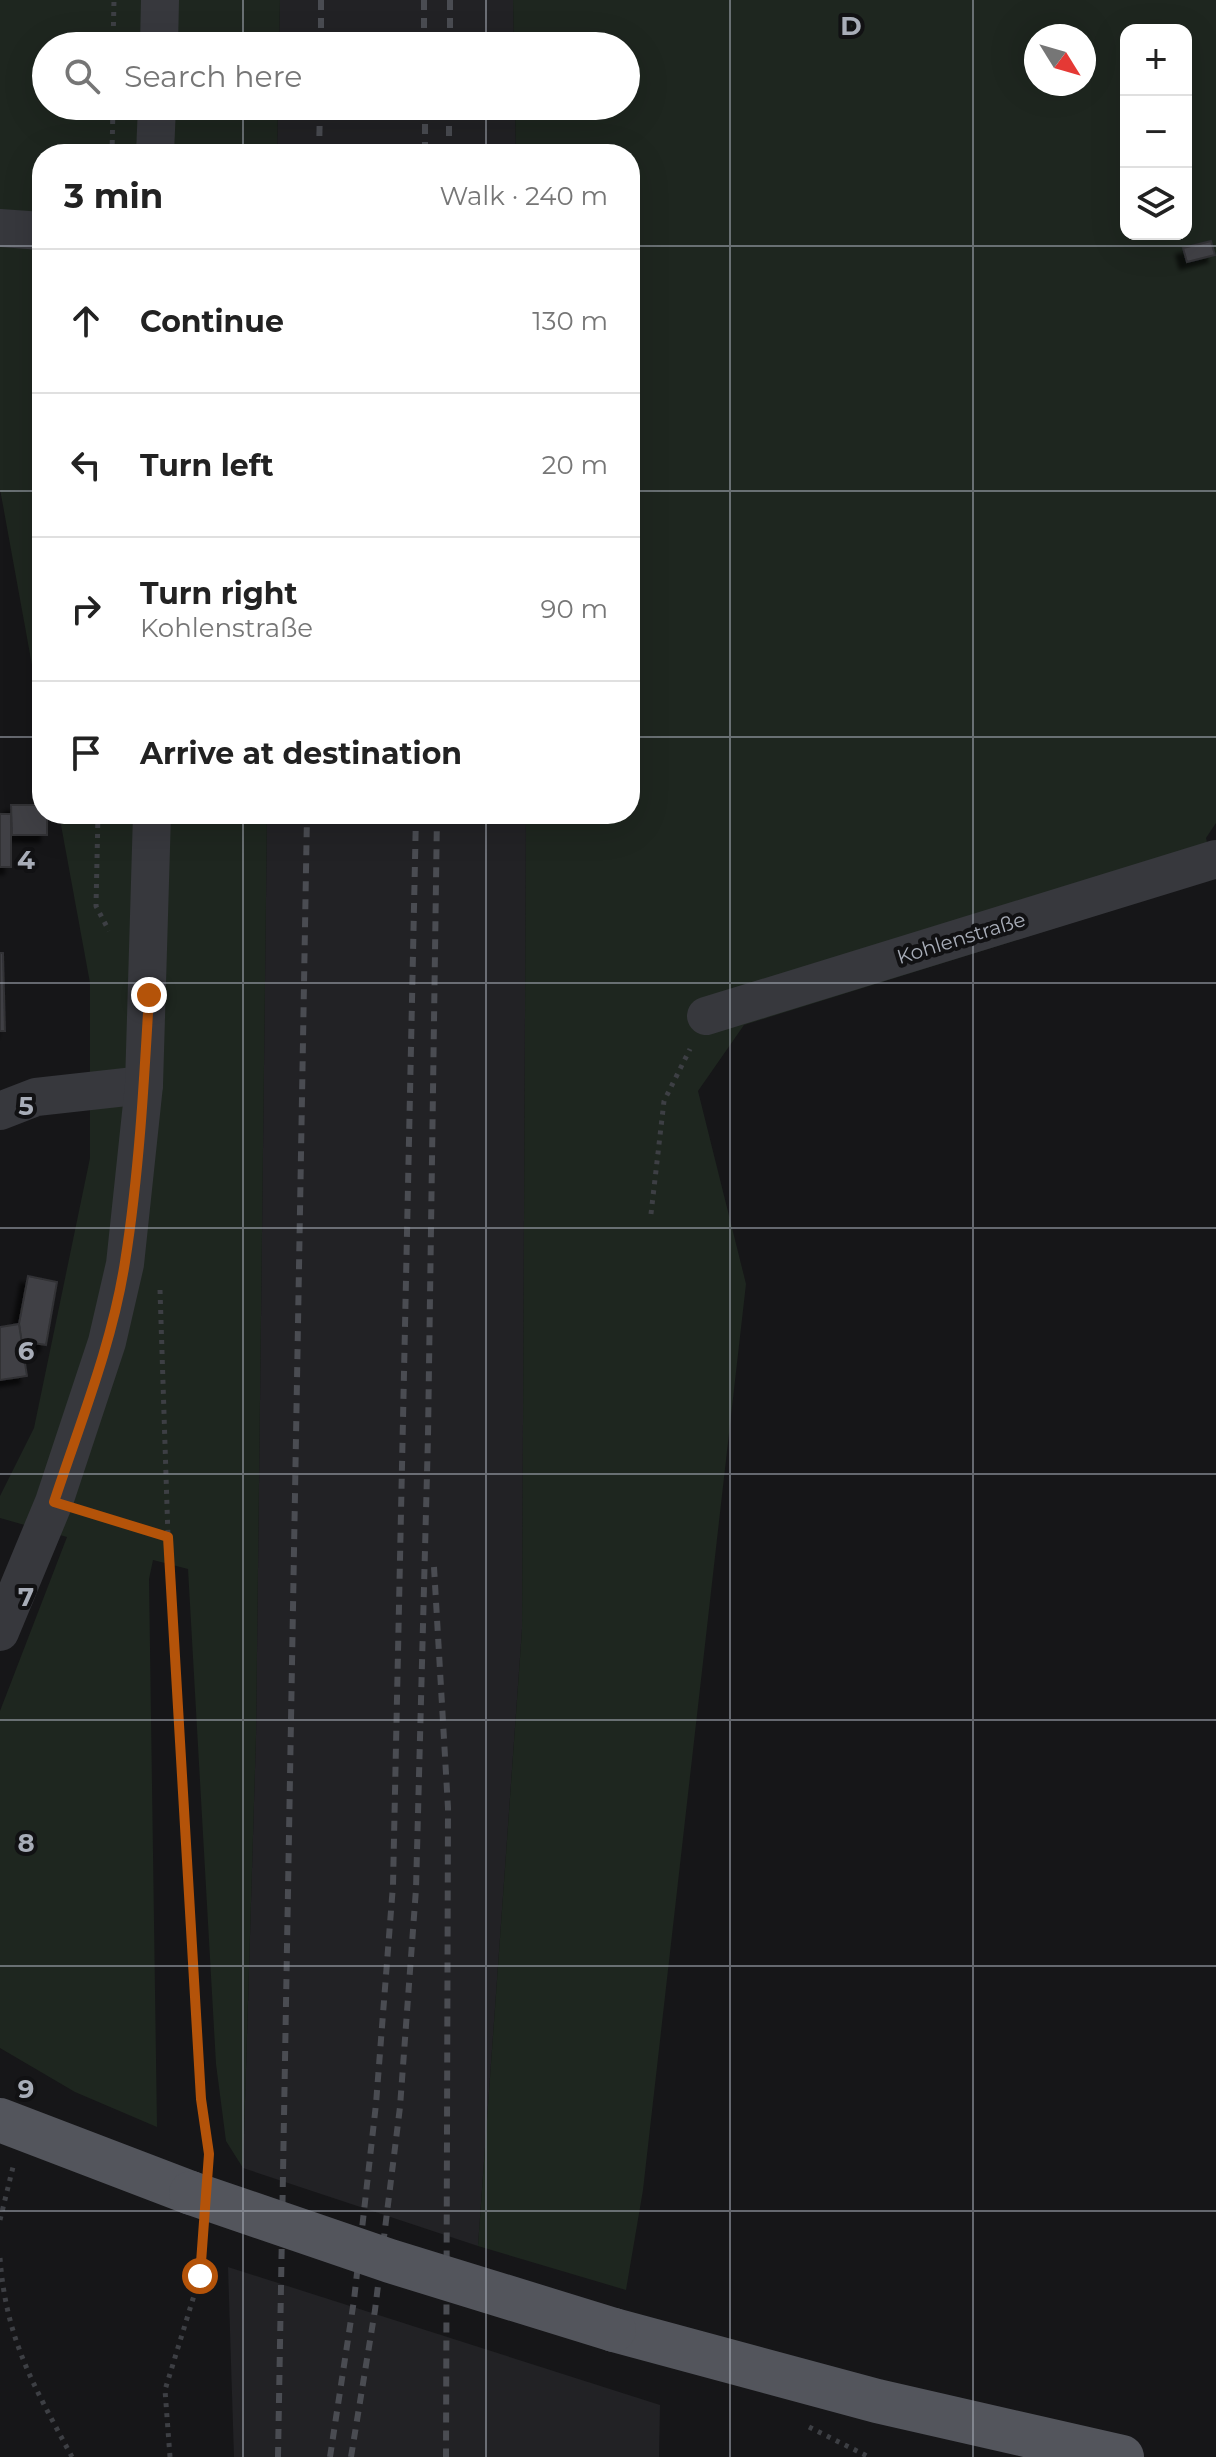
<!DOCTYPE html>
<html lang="en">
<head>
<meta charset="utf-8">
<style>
	body { margin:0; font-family:Montserrat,sans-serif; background:#f2f2f2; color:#222 }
	.controls { position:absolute; right:24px; top:24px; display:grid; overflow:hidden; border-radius:16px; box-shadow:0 8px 32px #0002 }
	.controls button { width:72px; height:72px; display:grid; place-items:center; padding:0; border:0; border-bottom:2px solid #e0e0e0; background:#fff; color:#222; font:40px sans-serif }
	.compass { position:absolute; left:1024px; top:24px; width:72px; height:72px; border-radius:50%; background:#fff; box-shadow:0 8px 32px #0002; rotate:127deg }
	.stop { position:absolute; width:24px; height:24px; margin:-18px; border:6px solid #b45309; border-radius:50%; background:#fff }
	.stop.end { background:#b45309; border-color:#fff; box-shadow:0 2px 8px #0008 }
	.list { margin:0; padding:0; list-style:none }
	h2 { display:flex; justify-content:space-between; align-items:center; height:104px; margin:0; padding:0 32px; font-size:34px }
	h2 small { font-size:26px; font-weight:400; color:#767676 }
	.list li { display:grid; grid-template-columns:52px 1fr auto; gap:24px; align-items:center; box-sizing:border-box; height:144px; padding:0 32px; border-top:2px solid #e0e0e0 }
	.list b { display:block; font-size:30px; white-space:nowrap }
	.list p { margin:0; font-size:26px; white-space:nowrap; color:#767676 }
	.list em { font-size:26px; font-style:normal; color:#767676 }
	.icon { flex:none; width:44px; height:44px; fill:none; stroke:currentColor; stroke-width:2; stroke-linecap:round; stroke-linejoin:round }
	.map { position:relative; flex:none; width:1216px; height:2457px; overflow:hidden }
	.search { position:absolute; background:#fff; box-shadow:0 8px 32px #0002; left:32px; top:32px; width:608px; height:88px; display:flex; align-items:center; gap:20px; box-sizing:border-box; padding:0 28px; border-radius:44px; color:#767676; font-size:30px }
	.panel { position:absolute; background:#fff; box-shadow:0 8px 32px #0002; left:32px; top:144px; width:608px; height:680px; border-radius:32px }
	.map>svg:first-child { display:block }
</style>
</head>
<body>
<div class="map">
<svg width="1216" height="2457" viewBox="0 0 1216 2457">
	<defs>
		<filter id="shadow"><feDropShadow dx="-7" dy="7" stdDeviation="2" flood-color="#0009"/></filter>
	</defs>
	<rect width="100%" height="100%" fill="#161618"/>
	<g fill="#222225">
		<polygon points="280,0 513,0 514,46 279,46"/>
		<polygon points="278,106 515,106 516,154 277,154"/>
		<polygon points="267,814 526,814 522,1630 478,2246 243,2168 256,1736"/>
		<polygon points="228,2267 660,2405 659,2457 234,2457"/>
	</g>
	<g fill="#1e261f" fill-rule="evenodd">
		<polygon points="0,0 280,0 279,46 46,46 46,106 278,106 277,154 42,154 42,720 0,489"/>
		<path d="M 513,0 L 1216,0 L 1216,823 L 1206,838 L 1216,878 L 744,1025 L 698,1091 L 746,1284 L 643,2190 L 626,2290 L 478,2246 L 522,1630 L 526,814 L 630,814 L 630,154 L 516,154 L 515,106 L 626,106 L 626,46 L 514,46 ZM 1126,30 L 1186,30 L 1186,234 L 1126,234 ZM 1036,36 L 1084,36 L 1084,84 L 1036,84 Z"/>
		<polygon points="59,814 267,814 256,1736 243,2168 226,2141 216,2064 188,1569 153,1560 149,1579 157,2127 75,2092 0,2048 0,1711 67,1537 0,1518 0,1496 34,1428 90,1158 90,983"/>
	</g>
	<g fill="#404145" stroke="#303034" stroke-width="2" filter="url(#shadow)">
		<polygon points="1211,241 1215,255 1187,262 1183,248"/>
		<polygon points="11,805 42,805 42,814 47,814 47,835 12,835"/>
		<rect x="0" y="814" width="11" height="53"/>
		<polygon points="0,953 3,953 5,1031 0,1031"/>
		<polygon points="28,1276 57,1282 46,1345 21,1341 19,1324"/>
		<polygon points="19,1324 27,1376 0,1380 0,1327"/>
	</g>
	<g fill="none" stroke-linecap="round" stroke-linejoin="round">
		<g stroke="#3d3f44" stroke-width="5" stroke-dasharray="4 6" stroke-linecap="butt">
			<polyline points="113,46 114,0"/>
			<polyline points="112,154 113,106"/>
			<polyline points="98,814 96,906 109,931"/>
			<polyline points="651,1214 664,1101 690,1049"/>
			<polyline points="160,1290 168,1537"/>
			<polyline points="89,1513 168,1537 201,2099 209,2155"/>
			<polyline points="0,2220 13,2167"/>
			<path d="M 0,2258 C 6,2340 34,2386 72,2457"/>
			<polyline points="809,2427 869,2457"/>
			<polyline points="170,2457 165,2390 200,2276 203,2237"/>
		</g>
		<g stroke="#37383d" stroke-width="38">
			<polyline points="159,46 160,0"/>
			<polyline points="155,154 157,106"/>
			<polyline points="0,228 42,231"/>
			<polyline points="706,1016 1216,859"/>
			<polyline points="0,1111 36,1097 144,1085"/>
			<polyline points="0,1632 54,1502 107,1342 125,1264 144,1085 152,814"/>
		</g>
		<g stroke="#53555c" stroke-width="44">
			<polyline points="0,2120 191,2193"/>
			<polyline points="614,2330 877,2401 1122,2457"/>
		</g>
		<g stroke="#4a4c52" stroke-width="6" stroke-dasharray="10 8" stroke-linecap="butt">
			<polyline points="424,0 424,46"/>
			<polyline points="321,46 321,0"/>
			<polyline points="450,46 450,0"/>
			<polyline points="425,106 425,154"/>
			<polyline points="319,154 320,106"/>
			<polyline points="449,154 449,106"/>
			<polyline points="434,1567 448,1808 446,2457"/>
			<polyline points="278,2457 307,814"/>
			<polyline points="330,2457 354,2300 376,2104 393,1885 416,814"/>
			<polyline points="351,2457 375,2310 400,2107 416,1889 428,1436 437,814"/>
		</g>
		<polyline stroke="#53555c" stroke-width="44" points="191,2193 390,2261 614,2330"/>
	</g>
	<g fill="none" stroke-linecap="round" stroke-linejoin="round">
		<path stroke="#b45309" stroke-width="10" d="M 149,995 C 144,1084 139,1174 125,1262 C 112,1345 80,1423 54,1502 L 168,1537 L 201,2099 L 209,2154 L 200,2276"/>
	</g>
	<path fill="none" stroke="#a8adb8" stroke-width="2" stroke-opacity="0.55" d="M 243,0 L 243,46M 486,0 L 486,46M 730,0 L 730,2457M 973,0 L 973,2457M 243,106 L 243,154M 486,106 L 486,154M 0,246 L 42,246M 630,246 L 1216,246M 0,491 L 42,491M 630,491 L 1216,491M 0,737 L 42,737M 630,737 L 1216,737M 243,814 L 243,2457M 486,814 L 486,2457M 0,983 L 1216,983M 0,1228 L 1216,1228M 0,1474 L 1216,1474M 0,1720 L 1216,1720M 0,1966 L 1216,1966M 0,2211 L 1216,2211"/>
	<g text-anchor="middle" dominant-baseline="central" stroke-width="8" stroke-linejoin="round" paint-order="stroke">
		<g font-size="20" fill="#a8adb8" stroke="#111113">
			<text transform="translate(961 938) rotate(-17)">Kohlenstraße</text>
		</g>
	</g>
	<g font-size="26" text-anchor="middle" font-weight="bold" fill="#a8adb8" stroke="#111113" stroke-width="8" stroke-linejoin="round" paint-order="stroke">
		<text x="851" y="35">D</text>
		<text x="26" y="869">4</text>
		<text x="26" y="1115">5</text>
		<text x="26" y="1360">6</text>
		<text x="26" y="1606">7</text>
		<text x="26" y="1852">8</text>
		<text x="26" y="2098">9</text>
	</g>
</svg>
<div class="controls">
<button>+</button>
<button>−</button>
<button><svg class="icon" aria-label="layers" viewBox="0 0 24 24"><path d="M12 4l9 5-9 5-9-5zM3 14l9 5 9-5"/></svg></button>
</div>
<svg class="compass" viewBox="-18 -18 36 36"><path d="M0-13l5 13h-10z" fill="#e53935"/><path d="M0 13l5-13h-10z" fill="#767676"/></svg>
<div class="stop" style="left:200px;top:2276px"></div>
<div class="stop end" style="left:149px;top:995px"></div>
<div class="search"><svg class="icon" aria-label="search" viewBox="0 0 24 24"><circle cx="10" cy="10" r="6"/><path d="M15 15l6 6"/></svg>Search here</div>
<section class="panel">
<h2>3 min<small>Walk · 240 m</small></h2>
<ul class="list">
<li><svg class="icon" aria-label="ahead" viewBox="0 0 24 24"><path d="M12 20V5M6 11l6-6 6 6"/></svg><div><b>Continue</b></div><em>130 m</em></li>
<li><svg class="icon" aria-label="left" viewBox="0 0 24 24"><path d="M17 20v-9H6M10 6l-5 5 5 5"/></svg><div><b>Turn left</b></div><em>20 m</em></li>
<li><svg class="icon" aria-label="right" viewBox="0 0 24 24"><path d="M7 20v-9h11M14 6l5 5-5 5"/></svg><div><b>Turn right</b><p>Kohlenstraße</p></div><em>90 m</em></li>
<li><svg class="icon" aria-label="arrive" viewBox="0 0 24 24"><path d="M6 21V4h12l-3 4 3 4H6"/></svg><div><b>Arrive at destination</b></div></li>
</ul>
</section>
</div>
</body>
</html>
